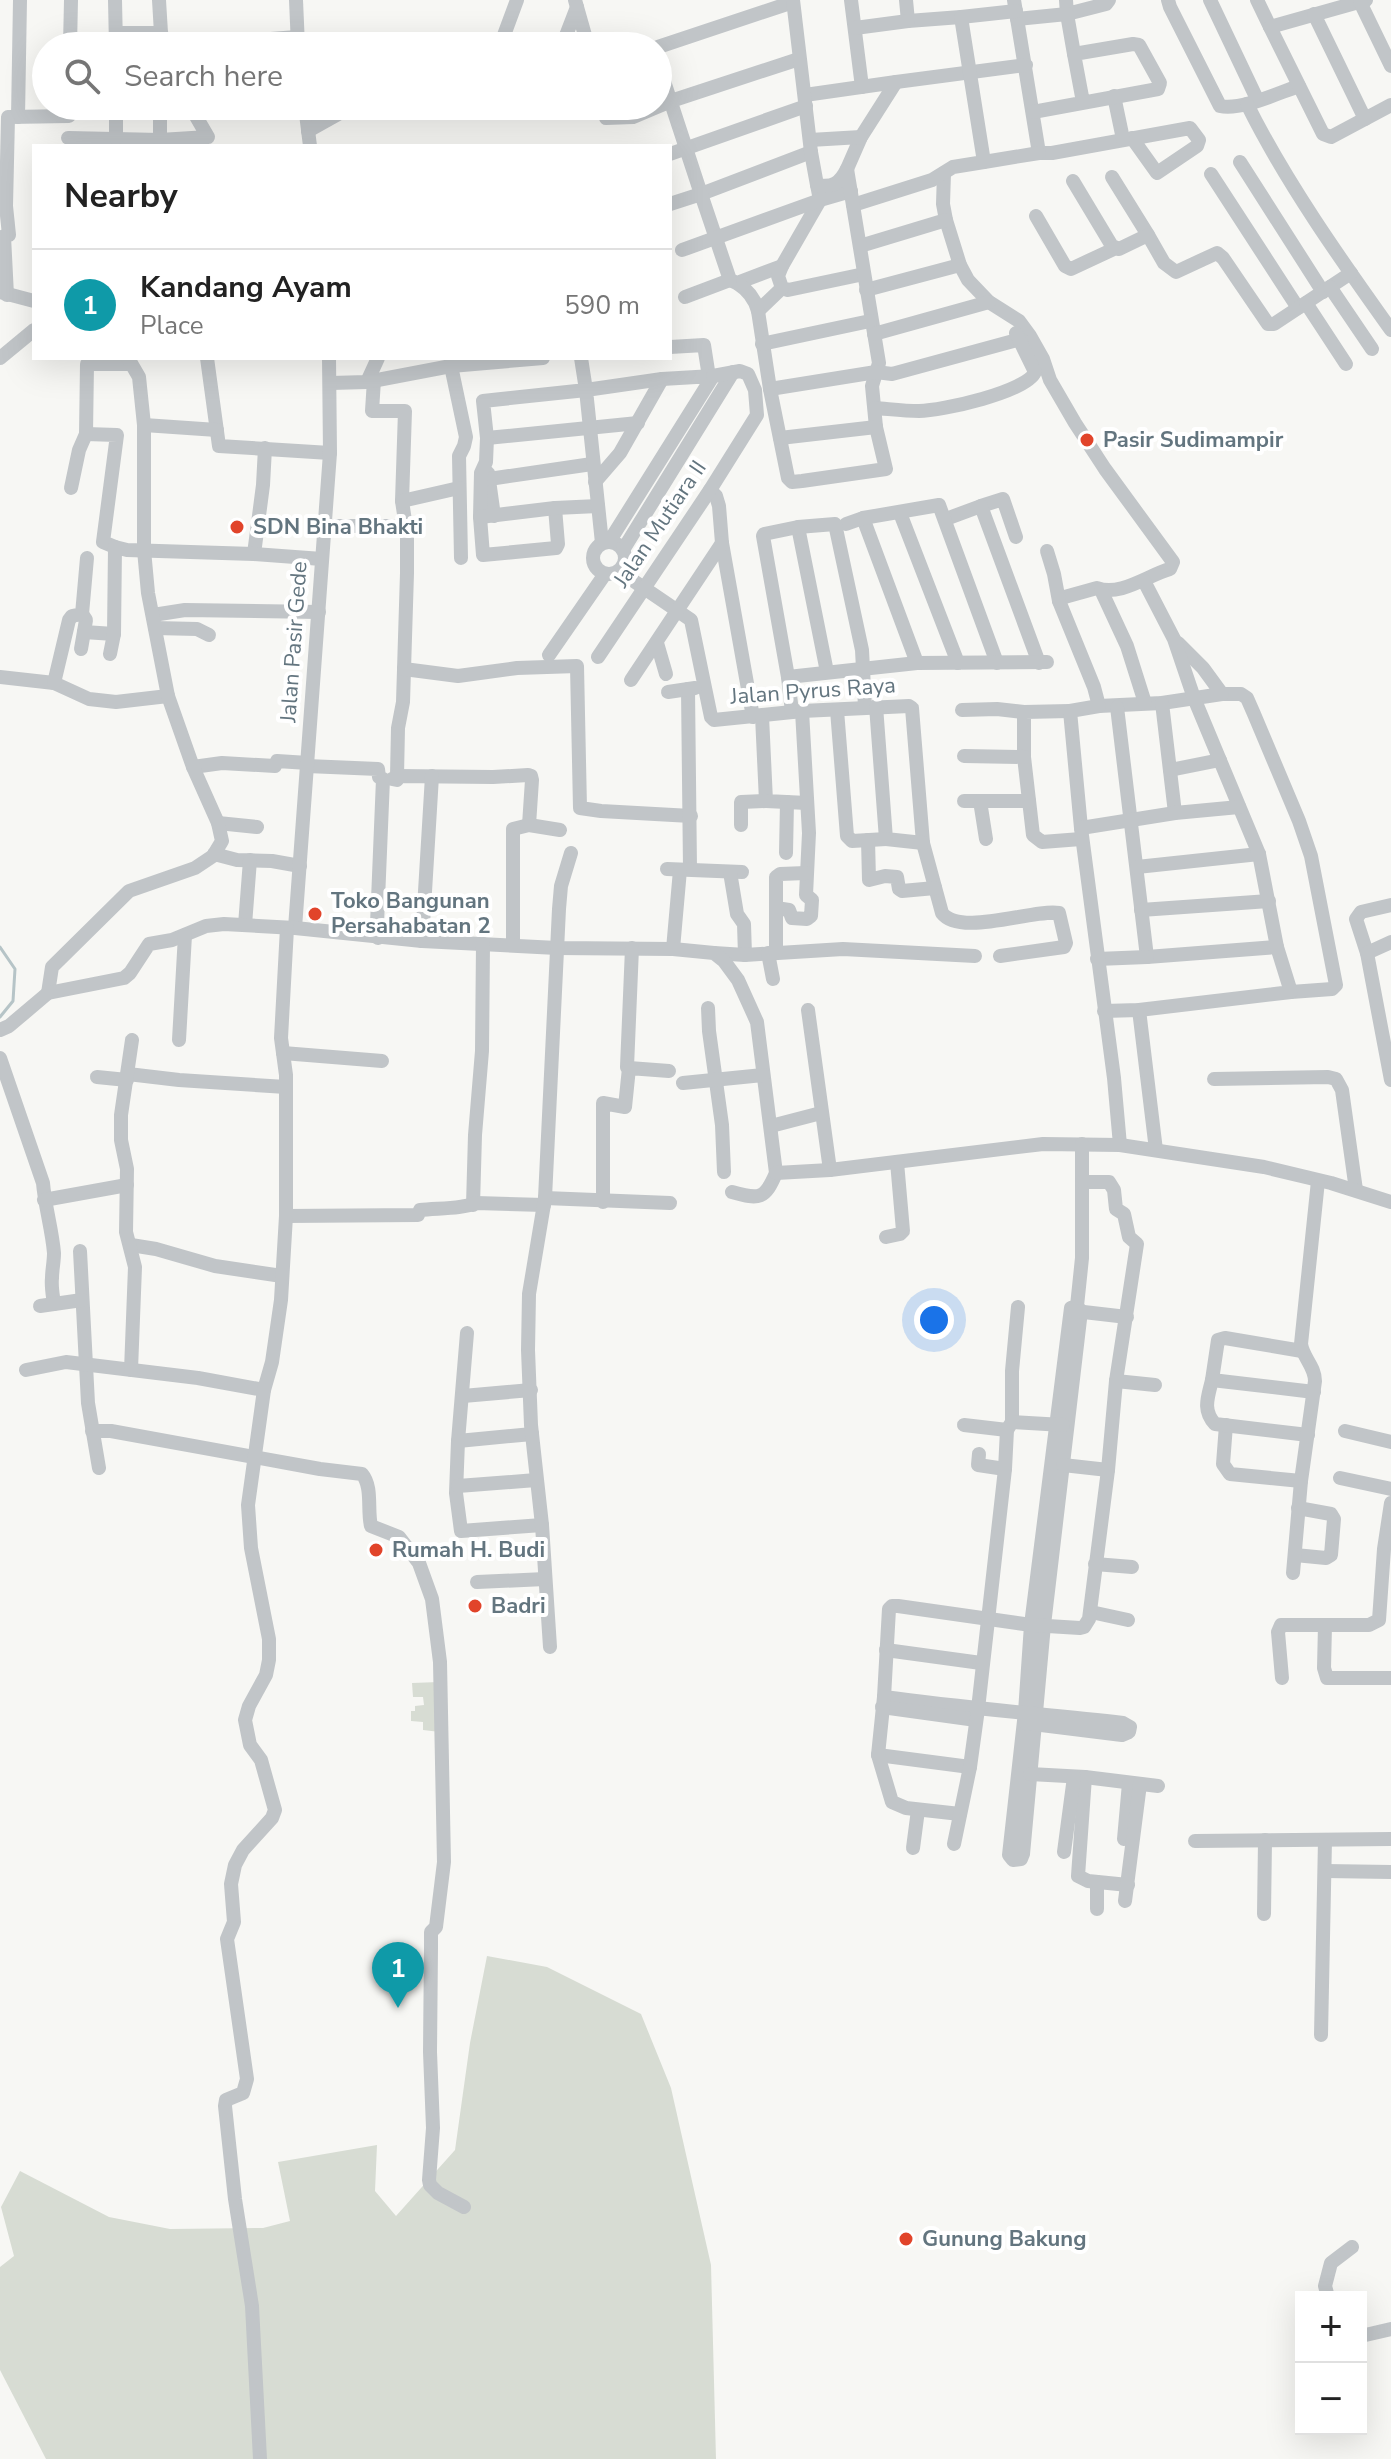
<!DOCTYPE html>
<html lang="en">
<head>
<meta charset="utf-8">
<style>
	body { margin:0; font-family:"Nunito Sans",sans-serif; background:#f2f2f2; color:#222 }
	.controls { position:absolute; right:24px; bottom:24px; display:grid; overflow:hidden; border-radius:0px; box-shadow:0 8px 32px #0002 }
	.controls button { width:72px; height:72px; display:grid; place-items:center; padding:0; border:0; border-bottom:2px solid #e0e0e0; background:#fff; color:#222; font:40px sans-serif }
	.you { position:absolute; left:934px; top:1320px; width:28px; height:28px; margin:-20px; border:6px solid #fff; border-radius:50%; background:#1a73e8; box-shadow:0 0 0 12px #1a73e833 }
	.badge { display:grid; place-items:center; width:52px; height:52px; border-radius:50%; background:#111827; color:#fff; font-size:26px; font-weight:700 }
	.pin { position:absolute; translate:-50% -66px; filter:drop-shadow(0 2px 4px #0008) }
	.pin::after { content:''; position:absolute; top:42px; width:28px; height:24px; background:inherit; clip-path:polygon(0 0,100% 0,50% 100%) }
	.list { margin:0; padding:0; list-style:none }
	h2 { display:flex; justify-content:space-between; align-items:center; height:104px; margin:0; padding:0 32px; font-size:34px }
	h2 small { font-size:26px; font-weight:400; color:#767676 }
	.list li { display:grid; grid-template-columns:52px 1fr auto; gap:24px; align-items:center; box-sizing:border-box; height:112px; padding:0 32px; border-top:2px solid #e0e0e0 }
	.list b { display:block; font-size:30px; white-space:nowrap }
	.list p { margin:0; font-size:26px; white-space:nowrap; color:#767676 }
	.list em { font-size:26px; font-style:normal; color:#767676 }
	.icon { flex:none; width:44px; height:44px; fill:none; stroke:currentColor; stroke-width:2; stroke-linecap:round; stroke-linejoin:round }
	.map { position:relative; flex:none; width:1391px; height:2459px; overflow:hidden }
	.search { position:absolute; background:#fff; box-shadow:0 8px 32px #0002; left:32px; top:32px; width:640px; height:88px; display:flex; align-items:center; gap:20px; box-sizing:border-box; padding:0 28px; border-radius:44px; color:#767676; font-size:30px }
	.panel { position:absolute; background:#fff; box-shadow:0 8px 32px #0002; left:32px; top:144px; width:640px; height:216px; border-radius:0px }
	.map>svg:first-child { display:block }
</style>
</head>
<body>
<div class="map">
<svg width="1391" height="2459" viewBox="0 0 1391 2459">
	<rect width="100%" height="100%" fill="#f7f7f4"/>
	<g fill="#d7dcd3">
		<polygon points="439,1682 440,1732 423,1730 423,1722 411,1721 411,1711 415,1711 415,1706 424,1705 423,1697 413,1697 412,1683"/>
		<polygon points="487,1956 547,1967 641,2014 671,2088 711,2265 716,2459 46,2459 0,2370 0,2267 14,2256 1,2207 20,2171 109,2217 170,2229 263,2228 290,2221 278,2162 377,2145 375,2191 396,2216 455,2150 470,2043"/>
	</g>
	<g fill="none" stroke-linecap="round" stroke-linejoin="round">
		<polyline stroke="#b6c4c7" stroke-width="3" points="0,947 15,969 13,1001 0,1017"/>
		<g stroke="#c1c5c8" stroke-width="14">
			<polyline points="115,0 116,46"/>
			<polyline points="159,0 161,33 167,46"/>
			<polyline points="296,0 298,46"/>
			<polyline points="575,0 588,46"/>
			<polyline points="851,0 862,87"/>
			<polyline points="906,0 908,21 961,17"/>
			<polyline points="1014,0 1039,153 1052,153 1190,128 1199,140 1197,146 1157,173 1132,138"/>
			<polyline points="1066,0 1067,14 1106,4 1109,0"/>
			<path d="M 1168,0 L 1170,7 L 1220,106 C 1240,111 1278,93 1299,86"/>
			<polyline points="1210,0 1257,99"/>
			<polyline points="1257,0 1270,27"/>
			<polyline points="1366,0 1270,27 1323,134 1331,137 1391,105"/>
			<polyline points="1360,2 1391,66"/>
			<polyline points="1314,14 1365,119"/>
			<polyline points="1017,19 1067,14 1074,54"/>
			<polyline points="855,28 908,21"/>
			<polyline points="116,33 161,33"/>
			<polyline points="70,46 71,0"/>
			<polyline points="182,46 297,37"/>
			<polyline points="500,46 517,0"/>
			<polyline points="562,46 577,7"/>
			<polyline points="658,47 793,2"/>
			<polyline points="658,63 701,194 811,152"/>
			<polyline points="896,82 1026,65"/>
			<polyline points="805,95 896,82 861,137 847,169"/>
			<polyline points="1114,96 1123,139"/>
			<path d="M 1247,104 C 1285,181 1341,260 1391,330"/>
			<polyline points="305,106 310,146"/>
			<polyline points="1033,112 1158,89 1160,83 1139,45 1133,44 1074,54 1083,102"/>
			<polyline points="10,117 69,116"/>
			<polyline points="18,117 20,0"/>
			<polyline points="606,118 633,117 671,101 799,59"/>
			<polyline points="308,131 342,112 377,106"/>
			<polyline points="68,138 160,140 208,137 190,106"/>
			<polyline points="116,138 116,106"/>
			<polyline points="160,140 160,106"/>
			<polyline points="810,140 861,137"/>
			<polyline points="670,154 806,106"/>
			<polyline points="984,162 1039,153"/>
			<polyline points="1240,162 1323,292"/>
			<path d="M 944,173 L 943,204 L 946,220 L 960,265 L 968,280 L 989,302 L 1019,321 L 1030,336 L 1043,359 L 1050,380 L 1075,423 L 1105,469 L 1173,562 L 1170,569 C 1148,575 1120,597 1097,588 L 1061,598 L 1059,601 L 1094,687 L 1099,706 L 1162,703 L 1222,694 L 1241,694 L 1247,698 L 1254,714 L 1299,821 L 1311,856 L 1336,985 L 1332,989 L 1291,992"/>
			<polyline points="1211,174 1298,308"/>
			<polyline points="1112,177 1148,235"/>
			<polyline points="1073,181 1112,246 1119,249 1148,235 1164,263 1176,272 1217,253 1223,258 1268,324 1274,324 1351,273"/>
			<polyline points="670,204 701,194 730,280 737,283 782,266 820,200 817,185"/>
			<polyline points="853,205 932,180 953,167 984,162 961,17 1016,11"/>
			<polyline points="1036,216 1065,266 1071,269 1116,248"/>
			<polyline points="860,246 946,220"/>
			<polyline points="682,250 820,200 851,191"/>
			<polyline points="782,266 778,276 782,288 788,290 864,274"/>
			<path d="M 737,283 C 748,290 755,299 758,311 L 782,288"/>
			<polyline points="1330,287 1372,349"/>
			<polyline points="866,290 960,265"/>
			<polyline points="0,292 34,301"/>
			<polyline points="7,295 4,236 9,235 6,206 8,117"/>
			<polyline points="685,297 730,280"/>
			<polyline points="1306,303 1346,364"/>
			<path d="M 758,311 L 770,389 L 788,478 L 792,482 L 802,481 L 886,469 L 876,427 L 872,386 L 879,363 L 847,169 C 840,183 833,188 817,185 L 811,152 L 793,0"/>
			<polyline points="874,334 989,302"/>
			<polyline points="762,344 870,321"/>
			<polyline points="670,347 704,345 709,377"/>
			<polyline points="0,358 34,330"/>
			<polyline points="207,358 219,446 330,453"/>
			<polyline points="451,366 466,437 464,446 459,456 461,558"/>
			<polyline points="374,380 372,411 405,411 402,501 407,534 407,573 403,702 398,728 397,776"/>
			<polyline points="367,382 378,358"/>
			<polyline points="331,383 367,382 451,366 543,358"/>
			<polyline points="770,389 876,372 892,374 1021,339"/>
			<path d="M 875,408 C 889,409 904,411 919,411 C 941,411 1027,392 1035,372 L 1016,333"/>
			<polyline points="144,425 217,430"/>
			<polyline points="86,434 117,435 103,542 115,547"/>
			<polyline points="487,438 638,423"/>
			<polyline points="780,438 876,427"/>
			<polyline points="488,473 494,516"/>
			<polyline points="489,479 592,464"/>
			<polyline points="595,482 620,453 662,379"/>
			<polyline points="71,488 79,450 86,434 87,364 131,364"/>
			<polyline points="710,490 716,496 719,506 722,543 753,717"/>
			<polyline points="402,501 459,488"/>
			<polyline points="981,506 1003,499 1016,537"/>
			<polyline points="555,508 558,544 556,548 483,555 480,517 481,473 486,462 487,438 483,401 586,390 581,358"/>
			<polyline points="900,513 958,663"/>
			<polyline points="480,517 555,508 598,506"/>
			<polyline points="863,518 917,663"/>
			<polyline points="946,519 981,506 1039,663"/>
			<polyline points="846,524 863,518 939,505 997,663"/>
			<polyline points="325,526 406,526"/>
			<polyline points="798,527 827,672"/>
			<circle cx="609" cy="558" r="16"/>
			<polyline points="602,543 586,390 662,379 713,376 609,542"/>
			<polyline points="623,550 733,372"/>
			<polyline points="1047,551 1054,574 1059,601"/>
			<polyline points="254,554 263,485 265,448"/>
			<path d="M 619,571 L 691,620 L 711,717 L 714,720 L 802,711 L 909,706 L 912,708 L 923,843 L 942,913 C 960,937 1032,909 1059,913 L 1066,943 L 1064,947 L 1000,956"/>
			<polyline points="1101,590 1127,646 1145,703"/>
			<polyline points="153,615 185,610 319,612"/>
			<polyline points="155,628 197,629 209,635"/>
			<polyline points="84,632 114,634"/>
			<polyline points="657,643 666,674"/>
			<polyline points="1178,643 1203,668 1222,694"/>
			<polyline points="81,649 86,620 82,614"/>
			<polyline points="110,654 114,634 115,547 127,550 254,554 322,559"/>
			<polyline points="549,655 605,574"/>
			<polyline points="598,657 710,490 757,415 755,390 748,374 740,371 713,376"/>
			<polyline points="404,669 458,676 517,668 577,666 580,808 601,811 691,816"/>
			<polyline points="0,677 54,683 89,699 116,702 168,696"/>
			<polyline points="788,677 763,536 764,534 798,527 835,524 862,650 865,707"/>
			<polyline points="631,680 722,543"/>
			<polyline points="54,683 69,620 72,616 82,614 87,558"/>
			<polyline points="688,689 690,869"/>
			<polyline points="668,692 695,688"/>
			<polyline points="1162,703 1175,813"/>
			<polyline points="876,706 886,839 923,843"/>
			<polyline points="1117,707 1147,957 1277,947"/>
			<polyline points="837,710 847,836 852,841 886,839"/>
			<polyline points="962,710 997,709 1024,712"/>
			<polyline points="1070,711 1024,712 1024,757 1033,835 1042,842 1081,839"/>
			<polyline points="792,712 788,677 917,663 1047,662"/>
			<polyline points="762,716 766,801 807,803"/>
			<polyline points="964,756 1024,757"/>
			<polyline points="307,766 378,769 379,777 383,779 377,924 378,938"/>
			<polyline points="193,767 222,763 275,766 277,761 308,763"/>
			<polyline points="1170,770 1220,760"/>
			<polyline points="392,779 397,780 397,776 493,777 528,775 531,776 532,780 529,825"/>
			<polyline points="964,801 980,801"/>
			<polyline points="218,823 257,827"/>
			<polyline points="741,825 741,802 766,801"/>
			<polyline points="1081,828 1070,711 1099,706"/>
			<polyline points="986,839 980,801 1029,801"/>
			<polyline points="868,840 869,880 885,876 897,877 899,889 902,891 935,888"/>
			<polyline points="786,853 787,802"/>
			<polyline points="214,854 237,860 272,861 300,866"/>
			<polyline points="1137,867 1259,854"/>
			<polyline points="667,869 742,872"/>
			<polyline points="730,872 737,914 744,924 745,955"/>
			<polyline points="1391,905 1361,912 1356,919 1367,953 1391,1080"/>
			<polyline points="776,908 789,910 792,918 807,919 811,916 812,900 806,895 809,833 802,711"/>
			<polyline points="1141,910 1269,901"/>
			<polyline points="245,925 250,860"/>
			<polyline points="295,928 330,453 329,358"/>
			<polyline points="422,941 432,776"/>
			<polyline points="513,945 513,829 529,825 560,830"/>
			<polyline points="673,949 680,870"/>
			<polyline points="714,953 745,955 843,949 975,956"/>
			<polyline points="768,953 773,979"/>
			<polyline points="776,953 776,877 780,874 806,873"/>
			<polyline points="1367,953 1391,942"/>
			<polyline points="1097,959 1147,957"/>
			<polyline points="48,993 52,967 129,891 195,868 213,856 222,841 218,823 193,767 168,696 148,593 144,550 144,425 139,377 128,358"/>
			<polyline points="708,1008 709,1031 722,1125 724,1172"/>
			<polyline points="808,1010 830,1170"/>
			<polyline points="1139,1010 1156,1150"/>
			<polyline points="1104,1011 1139,1010 1291,992 1277,947 1259,854 1194,698 1174,639 1144,581"/>
			<path d="M 0,1030 L 9,1026 L 48,993 L 124,978 L 130,973 L 149,944 L 172,940 L 206,926 L 224,924 L 295,928 L 422,941 L 557,948 L 673,949 L 714,953 L 724,961 L 738,980 L 757,1022 L 776,1173 C 765,1199 760,1200 732,1192"/>
			<polyline points="179,1040 185,935"/>
			<polyline points="283,1053 382,1061"/>
			<path d="M 0,1058 L 43,1183 C 45,1207 52,1229 54,1253 C 54,1262 52,1270 52,1278 C 51,1287 53,1296 54,1304"/>
			<polyline points="629,1068 627,1067 632,948"/>
			<polyline points="128,1074 179,1080 286,1087"/>
			<polyline points="97,1077 127,1080"/>
			<polyline points="1214,1079 1328,1077 1336,1079 1342,1090 1356,1190"/>
			<polyline points="683,1083 763,1075"/>
			<polyline points="771,1126 821,1113"/>
			<polyline points="1120,1145 1114,1078 1081,828 1175,813 1239,807"/>
			<polyline points="776,1173 830,1170 1043,1144 1120,1145 1264,1167 1331,1183 1391,1202"/>
			<polyline points="545,1198 670,1203"/>
			<polyline points="44,1200 127,1185"/>
			<polyline points="603,1202 603,1103 625,1107 629,1068 669,1071"/>
			<polyline points="473,1205 475,1135 482,1051 483,944"/>
			<path d="M 286,1216 L 418,1215 L 420,1210 C 436,1208 463,1209 476,1203 L 544,1205"/>
			<polyline points="886,1237 900,1234 903,1231 897,1162"/>
			<polyline points="131,1245 156,1249 215,1266 282,1276"/>
			<polyline points="80,1251 88,1403 99,1468"/>
			<polyline points="40,1306 82,1300"/>
			<polyline points="1077,1306 1071,1308 1031,1625 1025,1712 1009,1855 1013,1860 1021,1859 1023,1854 1044,1625 1081,1311 1077,1306 1082,1258 1082,1144"/>
			<polyline points="1075,1311 1127,1317"/>
			<polyline points="467,1333 458,1441 532,1434"/>
			<polyline points="26,1370 66,1362 198,1378 264,1390"/>
			<polyline points="131,1370 135,1267 126,1232 127,1169 121,1140 121,1115 132,1040"/>
			<polyline points="1212,1380 1218,1340 1225,1338 1302,1351"/>
			<polyline points="1116,1381 1155,1385"/>
			<polyline points="463,1396 531,1390"/>
			<polyline points="1012,1422 1012,1371 1018,1307"/>
			<polyline points="964,1425 1007,1430"/>
			<polyline points="1226,1425 1223,1464 1230,1474 1301,1481"/>
			<path d="M 92,1431 L 111,1431 L 320,1469 L 362,1474 C 373,1487 367,1510 371,1526 L 399,1537 L 419,1563 L 432,1599 L 440,1662 L 444,1862 L 436,1927 L 431,1932 L 431,1947 L 430,2052 L 433,2128 L 429,2180 L 430,2185 L 438,2193 L 464,2207"/>
			<polyline points="1345,1431 1391,1442"/>
			<path d="M 1308,1435 L 1215,1424 C 1202,1410 1208,1397 1212,1380 L 1314,1392"/>
			<polyline points="458,1441 456,1493 461,1531 542,1525"/>
			<polyline points="979,1454 978,1465 1005,1469"/>
			<polyline points="1063,1465 1108,1470"/>
			<polyline points="1340,1478 1391,1489"/>
			<polyline points="458,1486 536,1480"/>
			<polyline points="1295,1555 1326,1558 1331,1555 1334,1519 1331,1514 1298,1508"/>
			<polyline points="1095,1564 1132,1567"/>
			<path d="M 1293,1573 L 1301,1481 L 1315,1381 C 1315,1366 1303,1358 1301,1344 L 1318,1181"/>
			<polyline points="477,1582 545,1579"/>
			<polyline points="1091,1612 1128,1620"/>
			<polyline points="1325,1625 1324,1668 1327,1678 1391,1678"/>
			<polyline points="550,1647 542,1525 531,1425 528,1350 529,1294 545,1198 559,909 561,886 571,853"/>
			<polyline points="886,1650 981,1663"/>
			<polyline points="1282,1678 1278,1632 1281,1625 1369,1625 1379,1620 1384,1549 1391,1503"/>
			<path d="M 884,1697 C 963,1708 1043,1714 1123,1723 L 1130,1727 L 1129,1732 L 1122,1735 L 1025,1723"/>
			<polyline points="882,1707 976,1720"/>
			<polyline points="878,1755 970,1767"/>
			<polyline points="1030,1774 1085,1777 1158,1786"/>
			<polyline points="1085,1777 1078,1876 1088,1881 1128,1885"/>
			<polyline points="960,1814 906,1808 892,1802 878,1755 884,1697 889,1609 892,1606 898,1606 1031,1625 1080,1628 1084,1627 1089,1619 1108,1470 1116,1381 1137,1244 1129,1237 1124,1214 1116,1209 1114,1190 1109,1182 1082,1182"/>
			<polyline points="1124,1839 1129,1783"/>
			<polyline points="1195,1841 1391,1839"/>
			<polyline points="954,1844 970,1767 978,1709 1005,1469 1007,1430 1012,1422 1063,1425"/>
			<polyline points="913,1848 918,1810"/>
			<polyline points="1064,1852 1074,1777"/>
			<polyline points="1325,1871 1391,1872"/>
			<polyline points="1125,1901 1140,1784"/>
			<polyline points="1097,1909 1097,1882"/>
			<polyline points="1264,1914 1265,1840"/>
			<polyline points="1321,2035 1325,1840"/>
			<polyline points="1328,2297 1325,2286 1331,2263 1352,2247"/>
			<polyline points="1361,2336 1391,2329"/>
			<polyline points="260,2459 252,2306 235,2199 225,2106 226,2100 243,2093 247,2079 227,1939 234,1922 231,1884 235,1865 243,1850 272,1818 275,1810 261,1760 250,1745 245,1720 249,1706 266,1675 269,1660 269,1639 251,1548 248,1505 264,1390 272,1362 281,1300 286,1216 286,1075 281,1038 287,928"/>
		</g>
	</g>
	<g fill="#e1442a" stroke="#fff" stroke-width="3">
		<circle cx="1087" cy="440" r="8"/>
		<circle cx="237" cy="527" r="8"/>
		<circle cx="315" cy="914" r="8"/>
		<circle cx="376" cy="1550" r="8"/>
		<circle cx="475" cy="1606" r="8"/>
		<circle cx="906" cy="2239" r="8"/>
	</g>
	<g text-anchor="middle" dominant-baseline="central" stroke-width="8" stroke-linejoin="round" paint-order="stroke">
		<g font-size="22" font-weight="bold" fill="#63757f" stroke="#fff" text-anchor="start">
			<text x="1103" y="440">Pasir Sudimampir</text>
			<text x="253" y="527">SDN Bina Bhakti</text>
			<text x="331" y="901">Toko Bangunan<tspan x="331" dy="25">Persahabatan 2</tspan></text>
			<text x="392" y="1550">Rumah H. Budi</text>
			<text x="491" y="1606">Badri</text>
			<text x="922" y="2239">Gunung Bakung</text>
		</g>
		<g font-size="22" fill="#63757f" stroke="#fff">
			<text transform="translate(660 524) rotate(-56)">Jalan Mutiara II</text>
			<text transform="translate(294 642) rotate(-86)">Jalan Pasir Gede</text>
			<text transform="translate(813 691) rotate(-4)">Jalan Pyrus Raya</text>
		</g>
	</g>
</svg>
<div class="controls">
<button>+</button>
<button>−</button>
</div>
<div class="you"></div>
<div class="pin badge" style="left:398px;top:2008px;background:#0f9aa8">1</div>
<div class="search"><svg class="icon" aria-label="search" viewBox="0 0 24 24"><circle cx="10" cy="10" r="6"/><path d="M15 15l6 6"/></svg>Search here</div>
<section class="panel">
<h2>Nearby<small></small></h2>
<ul class="list">
<li><span class="badge" style="background:#0f9aa8">1</span><div><b>Kandang Ayam</b><p>Place</p></div><em>590 m</em></li>
</ul>
</section>
</div>
</body>
</html>
